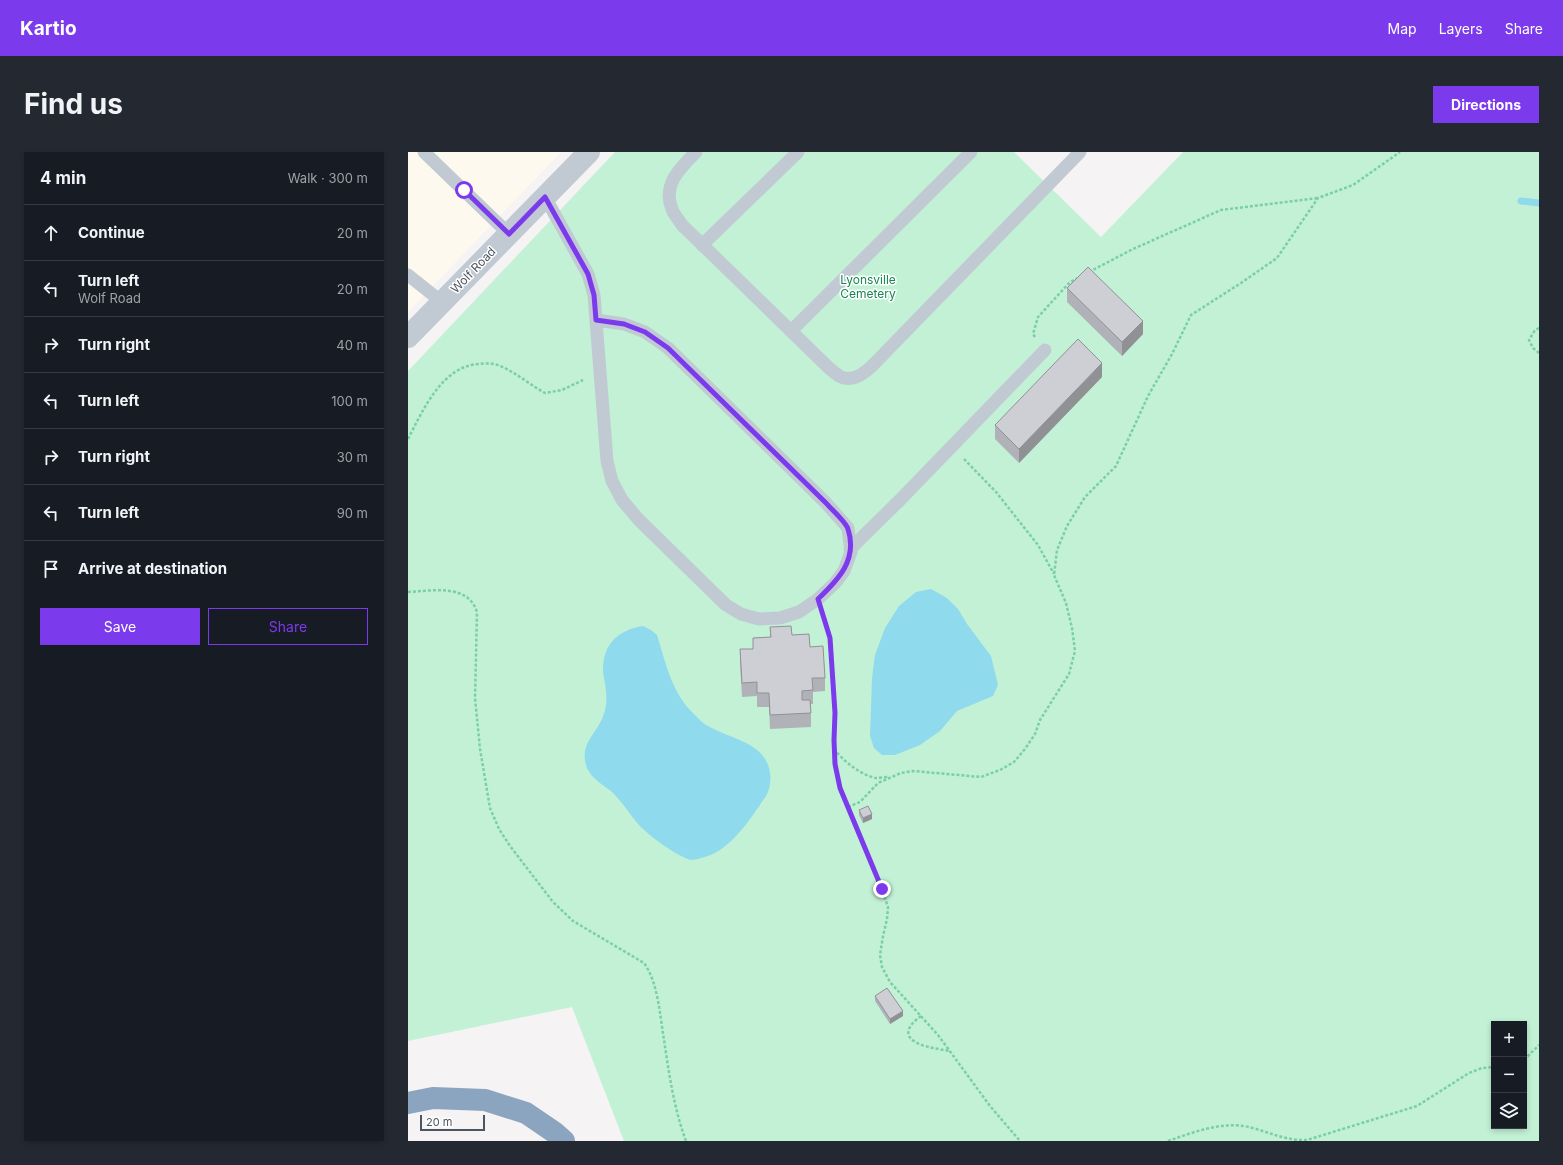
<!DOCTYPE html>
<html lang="en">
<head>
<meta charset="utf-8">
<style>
	body { margin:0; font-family:Inter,sans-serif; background:#242831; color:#f1f3f6 }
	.controls { position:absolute; right:12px; bottom:12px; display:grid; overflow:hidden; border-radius:0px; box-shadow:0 2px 6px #0003 }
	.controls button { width:36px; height:36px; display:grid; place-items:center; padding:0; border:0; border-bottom:1px solid #363941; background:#171b24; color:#f1f3f6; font:20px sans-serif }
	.scale { position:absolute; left:12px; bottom:10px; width:65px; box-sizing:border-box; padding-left:4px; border:2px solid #4a5661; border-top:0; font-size:11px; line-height:14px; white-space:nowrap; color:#4a5661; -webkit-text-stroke:3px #fff; paint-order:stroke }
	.stop { position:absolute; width:12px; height:12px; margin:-9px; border:3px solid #7c3aed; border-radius:50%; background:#fff }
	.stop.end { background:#7c3aed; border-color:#fff; box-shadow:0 1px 4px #0008 }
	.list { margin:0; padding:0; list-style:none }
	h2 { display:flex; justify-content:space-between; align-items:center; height:52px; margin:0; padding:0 16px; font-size:17px }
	h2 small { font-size:13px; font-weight:400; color:#9ea1a6 }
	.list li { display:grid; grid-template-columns:26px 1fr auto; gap:12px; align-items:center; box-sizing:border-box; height:56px; padding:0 16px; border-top:1px solid #363941 }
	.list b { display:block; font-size:15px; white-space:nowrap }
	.list p { margin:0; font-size:13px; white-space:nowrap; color:#9ea1a6 }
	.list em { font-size:13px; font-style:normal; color:#9ea1a6 }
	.actions { display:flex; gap:8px; padding:12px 16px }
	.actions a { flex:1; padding:9px 0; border:1px solid #7c3aed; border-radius:0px; text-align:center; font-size:14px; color:#7c3aed }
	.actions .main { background:#7c3aed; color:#fff }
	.icon { flex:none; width:22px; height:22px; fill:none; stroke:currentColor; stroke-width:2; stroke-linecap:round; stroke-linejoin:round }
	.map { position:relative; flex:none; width:1131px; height:989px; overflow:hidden; border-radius:0px }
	header { display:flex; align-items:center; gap:24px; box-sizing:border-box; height:56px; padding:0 20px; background:#7c3aed; color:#fff }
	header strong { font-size:19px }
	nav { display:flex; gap:22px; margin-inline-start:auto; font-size:14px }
	.intro { display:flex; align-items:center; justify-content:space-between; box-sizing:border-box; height:96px; padding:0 24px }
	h1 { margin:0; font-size:28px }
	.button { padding:10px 18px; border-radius:0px; background:#7c3aed; color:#fff; font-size:14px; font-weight:700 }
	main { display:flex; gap:24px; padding:0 24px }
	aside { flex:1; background:#171b24; border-radius:0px; box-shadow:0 2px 6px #0003 }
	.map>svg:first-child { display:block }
</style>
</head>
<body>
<header>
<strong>Kartio</strong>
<nav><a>Map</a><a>Layers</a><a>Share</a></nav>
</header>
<div class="intro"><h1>Find us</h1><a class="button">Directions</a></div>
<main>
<aside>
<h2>4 min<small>Walk · 300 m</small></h2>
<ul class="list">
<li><svg class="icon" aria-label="ahead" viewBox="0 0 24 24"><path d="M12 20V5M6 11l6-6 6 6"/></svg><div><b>Continue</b></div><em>20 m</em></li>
<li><svg class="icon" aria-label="left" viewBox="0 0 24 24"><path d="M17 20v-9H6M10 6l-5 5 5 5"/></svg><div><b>Turn left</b><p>Wolf Road</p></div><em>20 m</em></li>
<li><svg class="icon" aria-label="right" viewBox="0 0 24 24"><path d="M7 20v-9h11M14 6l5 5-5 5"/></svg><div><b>Turn right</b></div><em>40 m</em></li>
<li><svg class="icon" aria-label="left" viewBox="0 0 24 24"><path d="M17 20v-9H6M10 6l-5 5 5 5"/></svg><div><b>Turn left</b></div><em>100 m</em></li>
<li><svg class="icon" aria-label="right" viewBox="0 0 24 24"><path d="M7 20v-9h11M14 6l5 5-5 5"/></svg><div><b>Turn right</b></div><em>30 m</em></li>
<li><svg class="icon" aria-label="left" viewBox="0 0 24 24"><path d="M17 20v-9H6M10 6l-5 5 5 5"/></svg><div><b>Turn left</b></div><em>90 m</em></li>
<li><svg class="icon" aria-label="arrive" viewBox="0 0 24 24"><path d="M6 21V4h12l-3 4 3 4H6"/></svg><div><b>Arrive at destination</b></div></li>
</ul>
<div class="actions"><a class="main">Save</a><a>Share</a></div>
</aside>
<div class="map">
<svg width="1131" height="989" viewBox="0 0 1131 989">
	<rect width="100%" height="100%" fill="#f5f3f3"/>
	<polygon fill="#fdf9ef" points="0,0 153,0 0,160"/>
	<path fill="#c3f1d5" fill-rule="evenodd" d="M 207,0 L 606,0 L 693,85 L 775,0 L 1131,0 L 1131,989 L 216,989 L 164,855 L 0,889 L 0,219 ZM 1086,872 L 1116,872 L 1116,974 L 1086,974 Z"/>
	<g fill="#90daee">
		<polygon points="523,437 539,446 550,457 559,472 583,504 590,533 585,544 549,559 532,579 512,593 487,603 474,603 466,596 462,584 464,526 467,503 477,476 491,454 508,440"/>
		<path d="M 235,474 L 243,478 L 249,483 C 257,508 263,538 282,558 C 287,563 294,571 300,574 C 322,587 358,590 362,621 C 363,626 362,635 360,640 C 359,644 354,649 352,653 C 338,673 319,701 293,706 C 290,707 286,708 283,708 C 270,705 241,684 231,673 C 222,663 214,649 203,639 C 195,633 183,626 179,616 C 171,593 185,586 194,567 C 198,558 199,550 198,540 C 198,533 195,525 195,518 C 195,492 210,478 235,474 Z"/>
	</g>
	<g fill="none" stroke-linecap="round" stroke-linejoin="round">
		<polyline stroke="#90daee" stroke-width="7" points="1113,49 1131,51"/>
		<g stroke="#7ad0a6" stroke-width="2.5" stroke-dasharray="3 2" stroke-linecap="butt">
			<polyline points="681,120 725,97 813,58 910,46"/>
			<polyline points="1131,176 1127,178 1121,188 1125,196 1131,201"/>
			<polyline points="627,185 625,182 630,165 662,130 670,126"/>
			<path d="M 0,287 C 15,258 34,214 71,212 C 78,211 86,211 92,214 C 109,221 122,233 137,241 L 154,238 L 175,228"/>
			<polyline points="556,307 588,340 630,393 646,422"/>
			<path d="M 0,440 C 24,439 60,431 69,460 L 67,546 L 72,597 L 82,656 L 91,677 L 102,694 L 145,750 L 165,769 L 236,811 C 250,830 252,864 256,888 C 261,921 266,957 278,989"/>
			<polyline points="416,465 422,486 427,561 426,588 427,612 432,636 474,737 480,755 479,767 475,784 472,803 474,815 482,830 530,883 582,954 612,989"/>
			<path d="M 426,597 C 435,609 453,623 468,626 C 472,626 477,625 481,625"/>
			<polyline points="440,655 452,650 470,631 493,621 505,619 573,625 592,618 606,610 617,597 627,582 632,568 661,522 667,499 664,476 658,451 646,423 649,398 659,374 677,345 708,314 740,244 764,202 783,163 833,131 869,106 910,46 945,33 992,0"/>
			<path d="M 513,864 C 509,867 504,871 502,875 C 492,893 531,897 542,899"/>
			<polyline points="1116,908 1131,893"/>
			<path d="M 760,989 C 786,980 814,969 841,975 C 861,980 878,989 899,988 L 1009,954 L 1061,921 L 1074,916 L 1086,915"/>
		</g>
		<g stroke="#c1cad2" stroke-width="13">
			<polyline points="16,0 101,82"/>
			<path d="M 288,0 C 272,16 254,33 264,57 C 266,63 271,68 274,73 L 422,217 C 425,219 429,223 433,225 C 445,230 457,221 465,213 L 672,0"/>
			<polyline points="137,45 180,122 186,143 199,309 204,329 214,348 231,368 318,453 333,462 351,467 372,466 391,460 410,447 427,431 436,419 443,400 440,376 418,351 260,196 237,180 216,172 188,168"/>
			<polyline points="294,93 390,0"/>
			<polyline points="0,123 34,150"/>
			<polyline points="383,179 563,0"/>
			<polyline points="442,397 493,347 637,198"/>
		</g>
		<polyline stroke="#c1cad2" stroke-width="22" points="0,185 181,0"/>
		<polyline stroke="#8ba5c1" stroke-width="22" points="0,951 25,946 77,948 118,961 146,980 156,989"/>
	</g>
	<g fill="#b0b2b7">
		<polygon points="659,136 735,182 714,204 659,150"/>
		<polygon points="694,225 611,311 587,287 587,273"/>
		<polygon points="362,475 384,483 402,495 417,526 417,539 405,540 405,552 403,552 403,575 362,577 361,555 349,555 349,544 334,545 332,511 332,497 345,497 345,486 362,485"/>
		<polygon points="451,658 464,667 455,671 451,663"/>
		<polygon points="467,844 495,864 482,872 467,849"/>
	</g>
	<g fill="#909195">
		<polygon points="735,169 735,182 714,204 714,190"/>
		<polygon points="694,211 694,225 611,311 611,297"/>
		<polygon points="464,662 464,667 455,671 455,666"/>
		<polygon points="495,859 495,864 482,872 482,867"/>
	</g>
	<g fill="#cdcfd5" stroke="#909195">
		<polygon points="680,115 735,169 714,190 659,136"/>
		<polygon points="670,187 694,211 611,297 587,273"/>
		<polygon points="383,474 384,483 401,482 402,495 415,494 417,526 404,526 405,538 394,539 394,548 402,548 403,561 362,563 361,541 349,541 349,530 334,531 332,497 345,497 345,486 363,485 362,475"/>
		<polygon points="460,654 464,662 455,666 451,658"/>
		<polygon points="479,836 495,859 482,867 467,844"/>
	</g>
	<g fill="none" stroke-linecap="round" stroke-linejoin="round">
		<path stroke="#7c3aed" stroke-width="5" d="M 56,38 L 101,82 L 137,45 L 180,122 L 186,143 L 188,168 L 216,172 L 237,180 L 260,196 L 418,351 C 423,357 438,370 440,377 C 450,408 430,428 410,447 L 422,486 L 427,561 L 426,588 L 427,612 L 432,636 L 474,737"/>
	</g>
	<g text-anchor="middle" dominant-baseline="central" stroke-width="3" stroke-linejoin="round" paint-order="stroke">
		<g font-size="12" fill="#4a5661" stroke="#fff">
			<text transform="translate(65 118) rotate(-46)">Wolf Road</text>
		</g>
		<g font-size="12" fill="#17864f" stroke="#fff">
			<text x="460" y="127">Lyonsville<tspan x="460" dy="14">Cemetery</tspan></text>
		</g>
	</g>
</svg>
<div class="controls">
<button>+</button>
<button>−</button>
<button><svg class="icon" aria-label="layers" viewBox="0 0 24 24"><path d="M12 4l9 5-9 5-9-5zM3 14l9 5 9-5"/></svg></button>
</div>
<div class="scale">20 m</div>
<div class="stop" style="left:56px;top:38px"></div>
<div class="stop end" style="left:474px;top:737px"></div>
</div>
</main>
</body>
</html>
